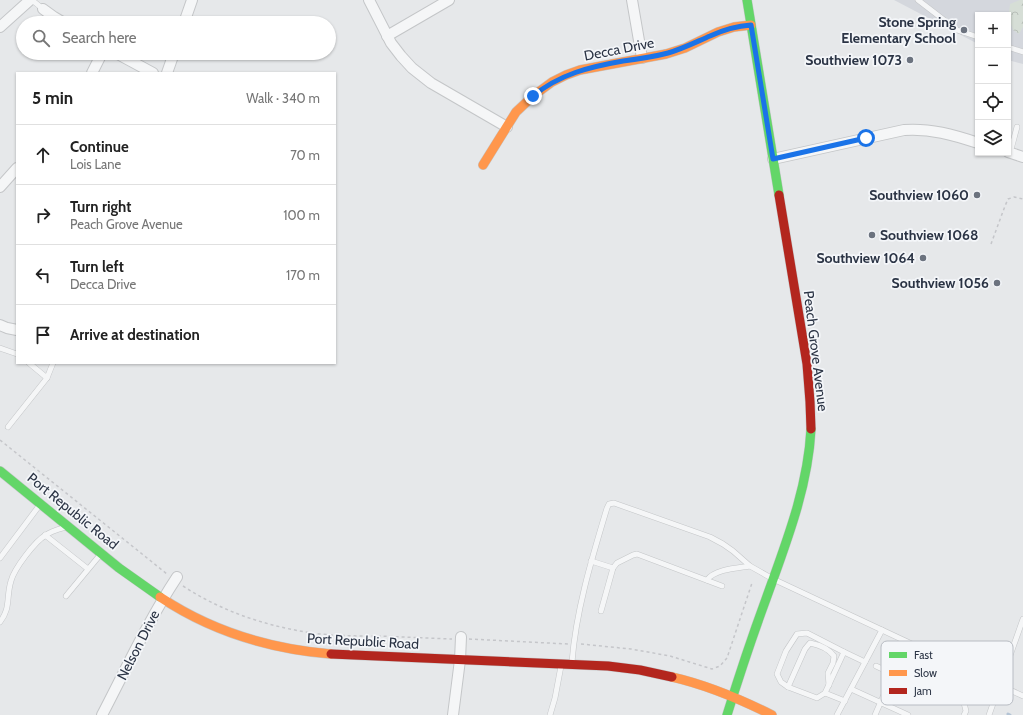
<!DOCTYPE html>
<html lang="en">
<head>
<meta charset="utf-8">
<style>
	body { margin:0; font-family:Cabin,sans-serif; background:#f6f6f6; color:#222 }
	.controls { position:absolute; right:12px; top:12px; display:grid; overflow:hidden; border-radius:0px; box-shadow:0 1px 3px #0004 }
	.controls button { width:36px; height:36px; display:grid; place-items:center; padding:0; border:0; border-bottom:1px solid #e0e0e0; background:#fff; color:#222; font:20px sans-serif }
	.stop { position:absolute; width:12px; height:12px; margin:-9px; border:3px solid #1a73e8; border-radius:50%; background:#fff }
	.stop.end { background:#1a73e8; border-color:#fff; box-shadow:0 1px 4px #0008 }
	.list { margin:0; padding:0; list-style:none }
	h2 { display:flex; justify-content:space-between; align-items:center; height:52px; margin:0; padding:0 16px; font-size:17px }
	h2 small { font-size:13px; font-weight:400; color:#767676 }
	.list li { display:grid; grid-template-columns:26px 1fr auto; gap:12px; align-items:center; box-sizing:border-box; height:60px; padding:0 16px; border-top:1px solid #e0e0e0 }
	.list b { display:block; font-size:15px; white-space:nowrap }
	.list p { margin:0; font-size:13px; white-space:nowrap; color:#767676 }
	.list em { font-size:13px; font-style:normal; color:#767676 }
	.icon { flex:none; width:22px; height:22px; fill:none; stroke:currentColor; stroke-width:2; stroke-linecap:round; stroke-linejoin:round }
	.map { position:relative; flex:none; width:1023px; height:715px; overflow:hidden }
	.search { position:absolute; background:#fff; box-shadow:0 1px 3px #0004; left:16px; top:16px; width:320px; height:44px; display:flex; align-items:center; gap:10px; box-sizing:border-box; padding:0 14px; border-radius:22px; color:#767676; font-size:15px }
	.panel { position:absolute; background:#fff; box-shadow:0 1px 3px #0004; left:16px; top:72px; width:320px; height:292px; border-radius:0px }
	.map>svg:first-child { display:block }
</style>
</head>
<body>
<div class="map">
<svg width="1023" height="715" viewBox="0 0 1023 715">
	<defs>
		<pattern id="park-crowns" width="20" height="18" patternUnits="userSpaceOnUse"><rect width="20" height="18" fill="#d6ded6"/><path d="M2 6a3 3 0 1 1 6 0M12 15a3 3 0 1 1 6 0" fill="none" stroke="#b8bfb9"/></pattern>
	</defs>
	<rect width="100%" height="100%" fill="#e6e8ea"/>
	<polygon fill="#d4d7dd" points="894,0 1023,0 1023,64 1008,60 1008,15 978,15 978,44"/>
	<polygon fill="url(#park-crowns)" points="1020,0 1023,0 1023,27 1019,34 1013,30 1010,21 1008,24 1008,15 1005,15 1009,12 1010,4"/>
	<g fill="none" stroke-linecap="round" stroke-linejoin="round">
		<polyline stroke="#b4c4d5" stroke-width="3" points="1008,714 1010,715"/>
		<g stroke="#c4c6c8" stroke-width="6">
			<g id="lane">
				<polyline points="32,0 43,9"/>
				<polyline points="918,0 957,30 978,37"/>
				<polyline points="1008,47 1023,52"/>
				<polyline points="1010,153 1017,127"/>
				<polyline points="0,348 17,354"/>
				<polyline points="29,363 47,378"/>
				<polyline points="8,427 47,378 53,363"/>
				<polyline points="45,535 88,569"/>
				<polyline points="0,558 39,506"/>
				<polyline points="591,561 613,568"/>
				<path d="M 707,580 C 715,569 738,568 750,566"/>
				<polyline points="66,596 100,555"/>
				<polyline points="601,611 613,568 617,563 633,555 637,554 722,586"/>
				<path d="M 0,622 C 11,608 6,597 11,581 C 14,569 35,541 46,535 C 51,531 59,529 66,527"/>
				<polygon points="807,633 844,652 825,693 817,698 788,687 781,682 777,674 786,651 797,634"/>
				<polyline points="844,652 865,662"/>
				<path d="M 572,662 C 576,610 592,558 607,508 L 609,504 L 614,503 L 710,537 L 723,544 L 733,551 L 750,566 L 773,579 L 1023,696"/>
				<polyline points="876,666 893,674 903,669 963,699 966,711 964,715"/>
				<path d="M 788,687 L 805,649 L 810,643 C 820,645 828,648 834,656 L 833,663 L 828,673 L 829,685"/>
				<polyline points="851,689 908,715"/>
				<polyline points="825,693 845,701"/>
				<polyline points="550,715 555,698 561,666"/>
				<polyline points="837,715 882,630"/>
				<polyline points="875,715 893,674"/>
				<polyline points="989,715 1023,619"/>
			</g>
		</g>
		<g stroke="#c4c6c8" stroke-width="12">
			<g id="street">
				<polyline points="369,0 391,43 401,56 412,68 431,83 507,127"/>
				<polyline points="632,0 642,58"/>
				<polyline points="43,9 54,17 64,23"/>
				<polyline points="184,23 192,0"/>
				<polyline points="0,27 30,0"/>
				<polyline points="387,36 449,0"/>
				<polyline points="116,53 153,73"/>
				<polyline points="92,73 102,53"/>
				<polyline points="167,73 174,53"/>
				<polyline points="1008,152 1023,157"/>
				<path d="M 773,159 L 904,130 C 930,128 954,135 978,143"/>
				<polyline points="0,187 17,168"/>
				<polyline points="0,325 7,328 17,330"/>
				<path d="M 102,715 C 126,669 148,621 177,577"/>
				<polyline points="453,715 460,660 461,637"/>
			</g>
		</g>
		<g stroke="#c4c6c8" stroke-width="10">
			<g id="fast">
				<polyline points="747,0 779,195"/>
				<polyline points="0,471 119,568 160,597"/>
				<path d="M 727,715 C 739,676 752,637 766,599 C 786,543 808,488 811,429"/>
			</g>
		</g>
		<g stroke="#c4c6c8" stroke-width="10">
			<g id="slow">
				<polyline points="483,165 516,112 533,96 552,82 566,75 580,70 666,54 685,48 718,32 734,27 751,25"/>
				<path d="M 160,597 C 211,631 271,649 331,654"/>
				<path d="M 672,677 C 707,685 740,699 772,715"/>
			</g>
		</g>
		<g stroke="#c4c6c8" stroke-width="10">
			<g id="jam">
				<polyline points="779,195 807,364 810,402 811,429"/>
				<polyline points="331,654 608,666 640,670 672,677"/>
			</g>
		</g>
		<g stroke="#c5c6ca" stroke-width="1.5" stroke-dasharray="3 3" stroke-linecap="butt">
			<polyline points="991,244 1005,206 1008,199 1014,197 1023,199"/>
			<polyline points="0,440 167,574"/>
			<path d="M 183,586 C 224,613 272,628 320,634 C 340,636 359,636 378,636 C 403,637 427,638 452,639"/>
			<polyline points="469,639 568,644"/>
			<polyline points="581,644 631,649 670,656 712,669 720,666 727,658 752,583"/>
		</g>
		<use href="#lane" stroke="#f5f6f7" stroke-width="5"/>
		<use href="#street" stroke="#f5f6f7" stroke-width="10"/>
		<use href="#fast" stroke="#63d668" stroke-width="9"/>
		<use href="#slow" stroke="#ff974d" stroke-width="9"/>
		<use href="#jam" stroke="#b3261e" stroke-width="9"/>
	</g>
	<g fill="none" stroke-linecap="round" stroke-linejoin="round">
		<path stroke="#1a73e8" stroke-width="5" d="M 533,96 C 560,74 589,67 623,61 C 638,59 653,57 668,53 C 682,49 696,42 710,36 C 723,30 736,26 751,25 L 773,159 L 866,138"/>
	</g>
	<g fill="#6c737f" stroke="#f4f6f9" stroke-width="1.5">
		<circle cx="964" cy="30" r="4"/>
		<circle cx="910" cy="60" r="4"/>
		<circle cx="977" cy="195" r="4"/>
		<circle cx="872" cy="235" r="4"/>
		<circle cx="923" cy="258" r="4"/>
		<circle cx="997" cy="283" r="4"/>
	</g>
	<g text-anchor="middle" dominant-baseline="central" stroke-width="3.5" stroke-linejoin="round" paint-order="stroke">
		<g font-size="14" font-weight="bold" fill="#2b3445" stroke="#f4f6f9" text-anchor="end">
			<text x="956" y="22">Stone Spring<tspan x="956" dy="16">Elementary School</tspan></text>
			<text x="902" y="60">Southview 1073</text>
			<text x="969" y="195">Southview 1060</text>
			<text x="880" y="235" text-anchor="start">Southview 1068</text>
			<text x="915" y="258">Southview 1064</text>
			<text x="989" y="283">Southview 1056</text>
		</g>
		<g font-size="14" fill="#2b3445" stroke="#f4f6f9">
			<text transform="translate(619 49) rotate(-11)">Decca Drive</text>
			<text transform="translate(816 351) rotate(83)">Peach Grove Avenue</text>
			<text transform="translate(73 511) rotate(39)">Port Republic Road</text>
			<text transform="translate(363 641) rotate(3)">Port Republic Road</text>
			<text transform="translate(138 645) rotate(-63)">Nelson Drive</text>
		</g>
	</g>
	<rect x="881" y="641" width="132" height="64" rx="6" fill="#f4f6f9" stroke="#b8bcc3" stroke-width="1"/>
	<rect x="889" y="652" width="18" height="6" fill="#63d668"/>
	<rect x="889" y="670" width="18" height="6" fill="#ff974d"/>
	<rect x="889" y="688" width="18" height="6" fill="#b3261e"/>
	<g font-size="11" fill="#2b3445">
		<text x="914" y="659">Fast</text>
		<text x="914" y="677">Slow</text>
		<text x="914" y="695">Jam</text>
	</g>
</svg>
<div class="controls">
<button>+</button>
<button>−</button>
<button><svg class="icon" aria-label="locate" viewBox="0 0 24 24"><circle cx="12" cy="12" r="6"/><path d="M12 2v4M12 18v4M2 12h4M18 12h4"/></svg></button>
<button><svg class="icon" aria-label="layers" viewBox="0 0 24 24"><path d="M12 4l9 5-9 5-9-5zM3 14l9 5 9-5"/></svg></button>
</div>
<div class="stop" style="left:866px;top:138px"></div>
<div class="stop end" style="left:533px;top:96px"></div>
<div class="search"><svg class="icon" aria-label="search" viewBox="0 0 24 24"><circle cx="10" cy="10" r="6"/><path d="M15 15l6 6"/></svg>Search here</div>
<section class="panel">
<h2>5 min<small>Walk · 340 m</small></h2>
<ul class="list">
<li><svg class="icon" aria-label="ahead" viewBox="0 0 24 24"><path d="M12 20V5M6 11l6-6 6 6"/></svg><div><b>Continue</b><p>Lois Lane</p></div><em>70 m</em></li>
<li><svg class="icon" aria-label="right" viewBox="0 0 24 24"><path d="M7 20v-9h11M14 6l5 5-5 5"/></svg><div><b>Turn right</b><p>Peach Grove Avenue</p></div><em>100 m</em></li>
<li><svg class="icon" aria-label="left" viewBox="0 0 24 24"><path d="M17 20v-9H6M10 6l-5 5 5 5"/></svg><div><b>Turn left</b><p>Decca Drive</p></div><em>170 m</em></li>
<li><svg class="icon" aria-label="arrive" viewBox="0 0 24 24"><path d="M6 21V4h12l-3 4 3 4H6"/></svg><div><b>Arrive at destination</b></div></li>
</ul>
</section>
</div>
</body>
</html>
